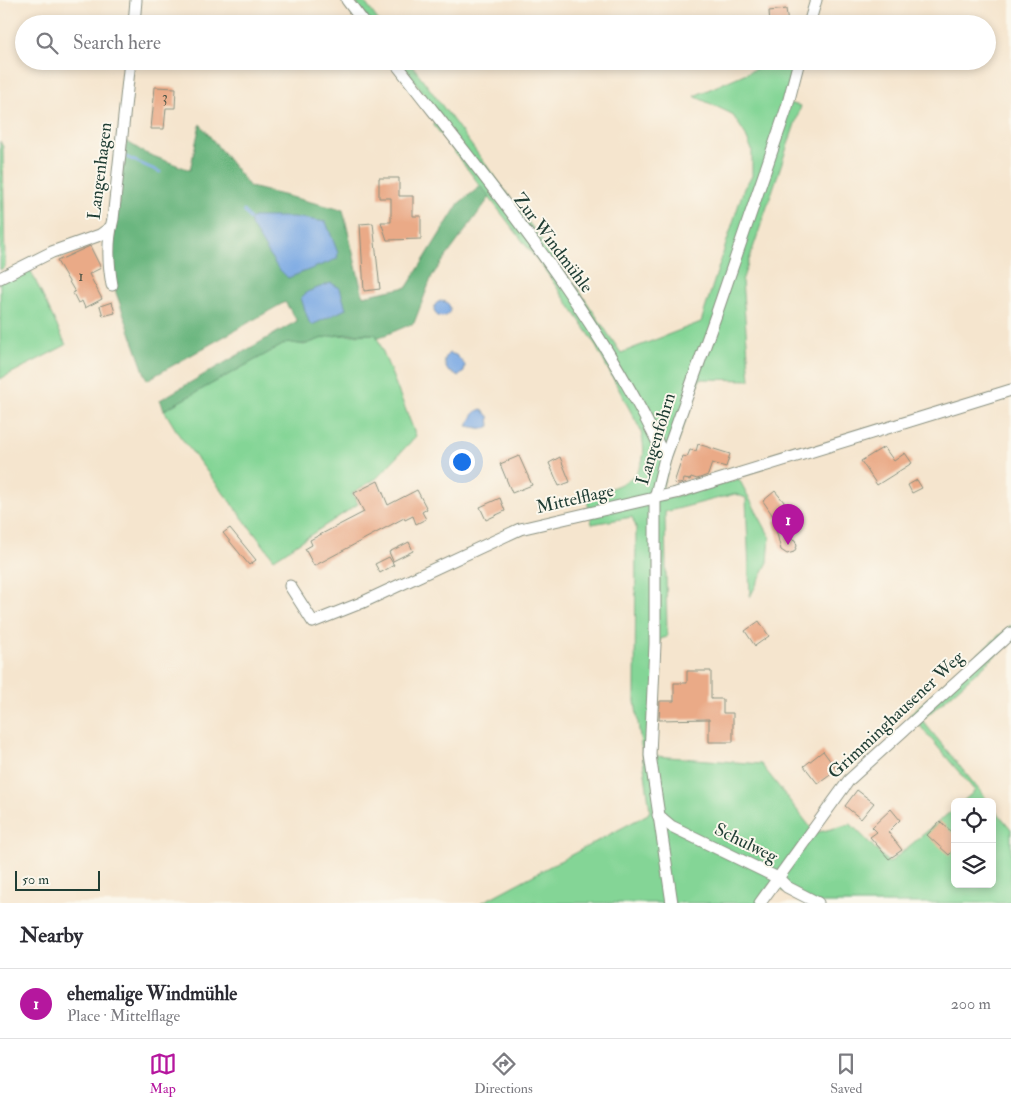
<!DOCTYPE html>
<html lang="en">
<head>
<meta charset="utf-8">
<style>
	body { margin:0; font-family:"IM FELL Double Pica",serif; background:#f2f2f3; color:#2b2b33 }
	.controls { position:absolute; right:15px; bottom:15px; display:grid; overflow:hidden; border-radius:8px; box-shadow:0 2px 8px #0003 }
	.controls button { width:45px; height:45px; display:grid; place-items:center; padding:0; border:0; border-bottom:1px solid #e1e1e2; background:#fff; color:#2b2b33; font:25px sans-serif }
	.scale { position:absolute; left:15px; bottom:12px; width:85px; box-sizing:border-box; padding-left:5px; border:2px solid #1f3d34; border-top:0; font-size:14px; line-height:18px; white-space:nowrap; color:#1f3d34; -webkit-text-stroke:4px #fbf7ec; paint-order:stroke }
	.you { position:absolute; left:461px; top:461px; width:18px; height:18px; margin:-12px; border:4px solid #fff; border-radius:50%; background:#1a73e8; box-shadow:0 0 0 8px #1a73e833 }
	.badge { display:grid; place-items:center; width:32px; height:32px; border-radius:50%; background:#b5179e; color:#fff; font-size:16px; font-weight:700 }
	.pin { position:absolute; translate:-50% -41px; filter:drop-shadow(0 1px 2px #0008) }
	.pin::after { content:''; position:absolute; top:26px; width:18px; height:15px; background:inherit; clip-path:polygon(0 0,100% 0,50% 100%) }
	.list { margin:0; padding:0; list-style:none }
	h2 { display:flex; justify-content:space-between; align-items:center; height:65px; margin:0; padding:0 20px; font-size:21px }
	h2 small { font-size:16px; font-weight:400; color:#7c7c81 }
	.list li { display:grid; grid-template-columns:32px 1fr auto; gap:15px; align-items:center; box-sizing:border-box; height:70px; padding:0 20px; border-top:1px solid #e1e1e2 }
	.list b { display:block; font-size:19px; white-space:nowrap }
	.list p { margin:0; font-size:16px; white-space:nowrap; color:#7c7c81 }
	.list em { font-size:16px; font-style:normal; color:#7c7c81 }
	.icon { flex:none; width:28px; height:28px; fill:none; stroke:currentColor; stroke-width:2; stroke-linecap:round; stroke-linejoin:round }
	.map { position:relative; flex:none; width:1011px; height:903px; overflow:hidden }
	.search { position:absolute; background:#fff; box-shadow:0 2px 8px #0003; left:15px; right:15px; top:15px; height:55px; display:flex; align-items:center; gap:12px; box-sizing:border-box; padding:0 18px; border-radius:28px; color:#7c7c81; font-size:19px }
	.sheet { height:135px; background:#fff }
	nav { display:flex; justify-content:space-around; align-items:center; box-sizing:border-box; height:70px; border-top:1px solid #e1e1e2; background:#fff; font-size:14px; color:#7c7c81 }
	nav a { display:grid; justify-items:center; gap:2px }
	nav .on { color:#b5179e }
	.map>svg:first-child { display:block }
</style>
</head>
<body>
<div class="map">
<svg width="1011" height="903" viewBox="0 0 1011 903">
	<rect width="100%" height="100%" fill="#fbf7ec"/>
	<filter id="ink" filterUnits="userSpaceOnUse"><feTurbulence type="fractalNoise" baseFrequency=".02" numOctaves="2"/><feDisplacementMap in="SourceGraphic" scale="10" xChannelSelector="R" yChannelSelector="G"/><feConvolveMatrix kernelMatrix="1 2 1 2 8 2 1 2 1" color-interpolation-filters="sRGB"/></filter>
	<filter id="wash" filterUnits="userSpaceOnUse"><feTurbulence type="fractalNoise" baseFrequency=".0096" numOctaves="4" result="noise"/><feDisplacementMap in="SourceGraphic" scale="20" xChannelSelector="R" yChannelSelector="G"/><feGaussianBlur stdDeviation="1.12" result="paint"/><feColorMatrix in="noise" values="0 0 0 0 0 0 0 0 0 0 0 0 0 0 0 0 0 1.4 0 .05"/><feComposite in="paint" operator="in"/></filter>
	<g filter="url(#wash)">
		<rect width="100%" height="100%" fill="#f5e5ce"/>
		<g fill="#84d596" stroke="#528965">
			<polygon points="354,0 363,0 381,24 372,24"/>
			<path d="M 400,61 L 409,61 L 578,289 L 621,353 L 701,322 L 744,188 L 752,176 L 752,150 L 744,132 L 732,114 L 694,96 L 774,61 L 795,61 L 784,102 L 801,106 L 742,281 L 750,380 L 700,379 L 663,484 L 661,500 L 739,479 L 770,537 L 768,562 L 750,597 L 746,498 L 735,494 L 665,512 L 667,637 L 660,639 L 655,756 L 761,764 L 815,833 L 851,824 L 889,863 L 955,808 L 955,884 L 992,884 L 992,806 L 1011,829 L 1011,903 L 807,903 L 775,887 L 764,903 L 481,903 L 648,814 L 650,810 L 635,701 L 636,527 L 632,517 L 592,524 L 586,494 C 625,487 654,475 640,429 L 591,337 L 547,273 L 433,124 L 443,120 Z"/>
			<polygon points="0,141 3,147 5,267 0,270"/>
			<polygon points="28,265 66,345 0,379 0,280"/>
			<polygon points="376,334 416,436 377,478 352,493 358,504 274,559 179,435 164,410 288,342 304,345 328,336"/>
			<polygon points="1011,625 1011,642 922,720 989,802 962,802 975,791 910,714"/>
		</g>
		<path fill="#6bb67f" stroke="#457a5a" d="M 200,124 L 250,187 L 343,210 L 363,296 L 407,287 L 459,203 L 481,186 L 490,197 L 432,276 L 414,323 L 378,338 L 375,334 C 360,334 342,333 327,337 C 308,342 309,347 288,342 L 164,410 L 160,400 L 297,321 L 285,302 L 147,380 L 113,284 L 112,254 L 126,141 L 145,153 L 190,170 Z"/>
		<g fill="#79a8e3" stroke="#4c728c">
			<polygon points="254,217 294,217 326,222 338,253 337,259 288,278 277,267 251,225 250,219"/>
			<polygon points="331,283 340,288 346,309 312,325 309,322 301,298 307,292"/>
			<circle cx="442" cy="309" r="8"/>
			<path d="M 449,353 L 456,355 L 465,365 L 464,372 L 459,376 L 448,371 C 444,364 443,359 449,353 Z"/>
			<polygon points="481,409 489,416 490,426 484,429 467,426 475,412"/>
		</g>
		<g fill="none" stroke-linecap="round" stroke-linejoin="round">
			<g stroke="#79a8e3" stroke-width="3">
				<polyline points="126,157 160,172"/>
				<polyline points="244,211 250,219"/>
			</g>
		</g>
		<g id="blocks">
			<g fill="#eaaa87">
				<polygon points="786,9 788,24 770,24 769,11"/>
				<polygon points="155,87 176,88 175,108 166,108 164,129 151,129"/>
				<polygon points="379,178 399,178 399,196 413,196 413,216 421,216 421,239 387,240 381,222 391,222 391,198 379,198"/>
				<polygon points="373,223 380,289 364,291 360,224"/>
				<polygon points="90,246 101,268 89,274 102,299 85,308 82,301 78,303 73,293 75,292 57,261"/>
				<polygon points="112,302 115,313 103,316 100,306"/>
				<polygon points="698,444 730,454 726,467 712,463 708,475 697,479 691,477 690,480 684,479 683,483 679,484 674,483 683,456 687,457 690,450 696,451"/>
				<polygon points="884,447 894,461 905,453 912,463 877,485 861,461"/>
				<polygon points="519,456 532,485 512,493 500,464"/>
				<polygon points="560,457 570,482 559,486 549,463"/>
				<polygon points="917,480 922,488 912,493 908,485"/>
				<polygon points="378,481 388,505 417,490 427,509 422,512 426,519 416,524 413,516 405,520 404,518 314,566 305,549 312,545 310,540 364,512 354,493"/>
				<polygon points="775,491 789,508 775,519 763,501"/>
				<polygon points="500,498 505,511 486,520 480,507"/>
				<polygon points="776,520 786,537 795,540 797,546 794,552 787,554 781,550 774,521"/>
				<polygon points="230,528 256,560 249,565 223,533"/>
				<polygon points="409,542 413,551 393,561 389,552"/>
				<polygon points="389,557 394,565 380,573 375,564"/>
				<polygon points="759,621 769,636 755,646 745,631"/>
				<polygon points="687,671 711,671 711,699 723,699 723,713 733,713 733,742 709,742 709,719 659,720 660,701 674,701 674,683 687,683"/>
				<polygon points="823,751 837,770 818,784 804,766"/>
				<polygon points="857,790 874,803 861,819 845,806"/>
				<polygon points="891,809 900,820 888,832 902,850 889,859 870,837 877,832 872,827"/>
				<polygon points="940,821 955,835 955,849 949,855 927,835"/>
			</g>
		</g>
	</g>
	<g filter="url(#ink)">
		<use href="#blocks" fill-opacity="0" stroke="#8a9181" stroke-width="1"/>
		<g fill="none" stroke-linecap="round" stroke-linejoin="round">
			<g stroke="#8a9181" stroke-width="13">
				<g id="minor">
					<polyline points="347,0 365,24"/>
					<polyline points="134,24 136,0"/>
					<polyline points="809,24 816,0"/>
					<path d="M 394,61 C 492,187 598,313 665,458"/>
					<polyline points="0,278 52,252 100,235 111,227"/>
					<path d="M 112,285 C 108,263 107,241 113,219 L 130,61"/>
					<polyline points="290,586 313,622 361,603 520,529 676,493 1011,390"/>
					<polyline points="658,815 671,826 778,878 787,887 818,903"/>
					<polyline points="672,903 650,755 655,644 655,498 665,458 716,315 787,107 799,61"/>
					<polyline points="760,903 849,780 1011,633"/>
				</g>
			</g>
			<use href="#minor" stroke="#fff" stroke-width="11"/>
		</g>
	</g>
	<g text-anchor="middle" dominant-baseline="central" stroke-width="4" stroke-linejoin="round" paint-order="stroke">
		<g font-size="15" fill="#525849">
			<text x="165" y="97">3</text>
			<text x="81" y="276">1</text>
		</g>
		<g font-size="18" fill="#1f3d34" stroke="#fbf7ec">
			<text transform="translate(100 171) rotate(-83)">Langenhagen</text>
			<text transform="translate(553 243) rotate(53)">Zur Windmühle</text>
			<text transform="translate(656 439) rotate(-73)">Langenfohrn</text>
			<text transform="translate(575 499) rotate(-13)">Mittelflage</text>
			<text transform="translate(896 715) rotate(-43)">Grimminghausener Weg</text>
			<text transform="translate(746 843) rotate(26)">Schulweg</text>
		</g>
	</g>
</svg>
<div class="controls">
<button><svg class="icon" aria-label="locate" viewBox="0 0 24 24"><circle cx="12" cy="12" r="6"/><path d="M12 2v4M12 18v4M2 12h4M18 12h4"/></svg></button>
<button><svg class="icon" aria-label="layers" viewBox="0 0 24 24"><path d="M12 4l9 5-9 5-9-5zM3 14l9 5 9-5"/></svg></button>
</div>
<div class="scale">50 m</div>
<div class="you"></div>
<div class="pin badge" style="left:788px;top:545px">1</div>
<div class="search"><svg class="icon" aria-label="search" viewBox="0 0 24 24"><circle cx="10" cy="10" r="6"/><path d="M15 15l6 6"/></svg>Search here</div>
</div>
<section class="sheet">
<h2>Nearby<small></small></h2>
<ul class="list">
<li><span class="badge">1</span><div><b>ehemalige Windmühle</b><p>Place · Mittelflage</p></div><em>200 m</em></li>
</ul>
</section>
<nav>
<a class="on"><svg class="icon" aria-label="map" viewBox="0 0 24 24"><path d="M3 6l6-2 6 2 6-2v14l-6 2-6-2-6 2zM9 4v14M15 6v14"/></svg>Map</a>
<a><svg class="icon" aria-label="directions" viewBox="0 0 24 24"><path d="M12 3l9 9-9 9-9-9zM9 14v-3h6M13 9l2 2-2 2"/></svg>Directions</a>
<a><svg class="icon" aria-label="saved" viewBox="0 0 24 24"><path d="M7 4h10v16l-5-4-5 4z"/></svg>Saved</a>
</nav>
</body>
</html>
